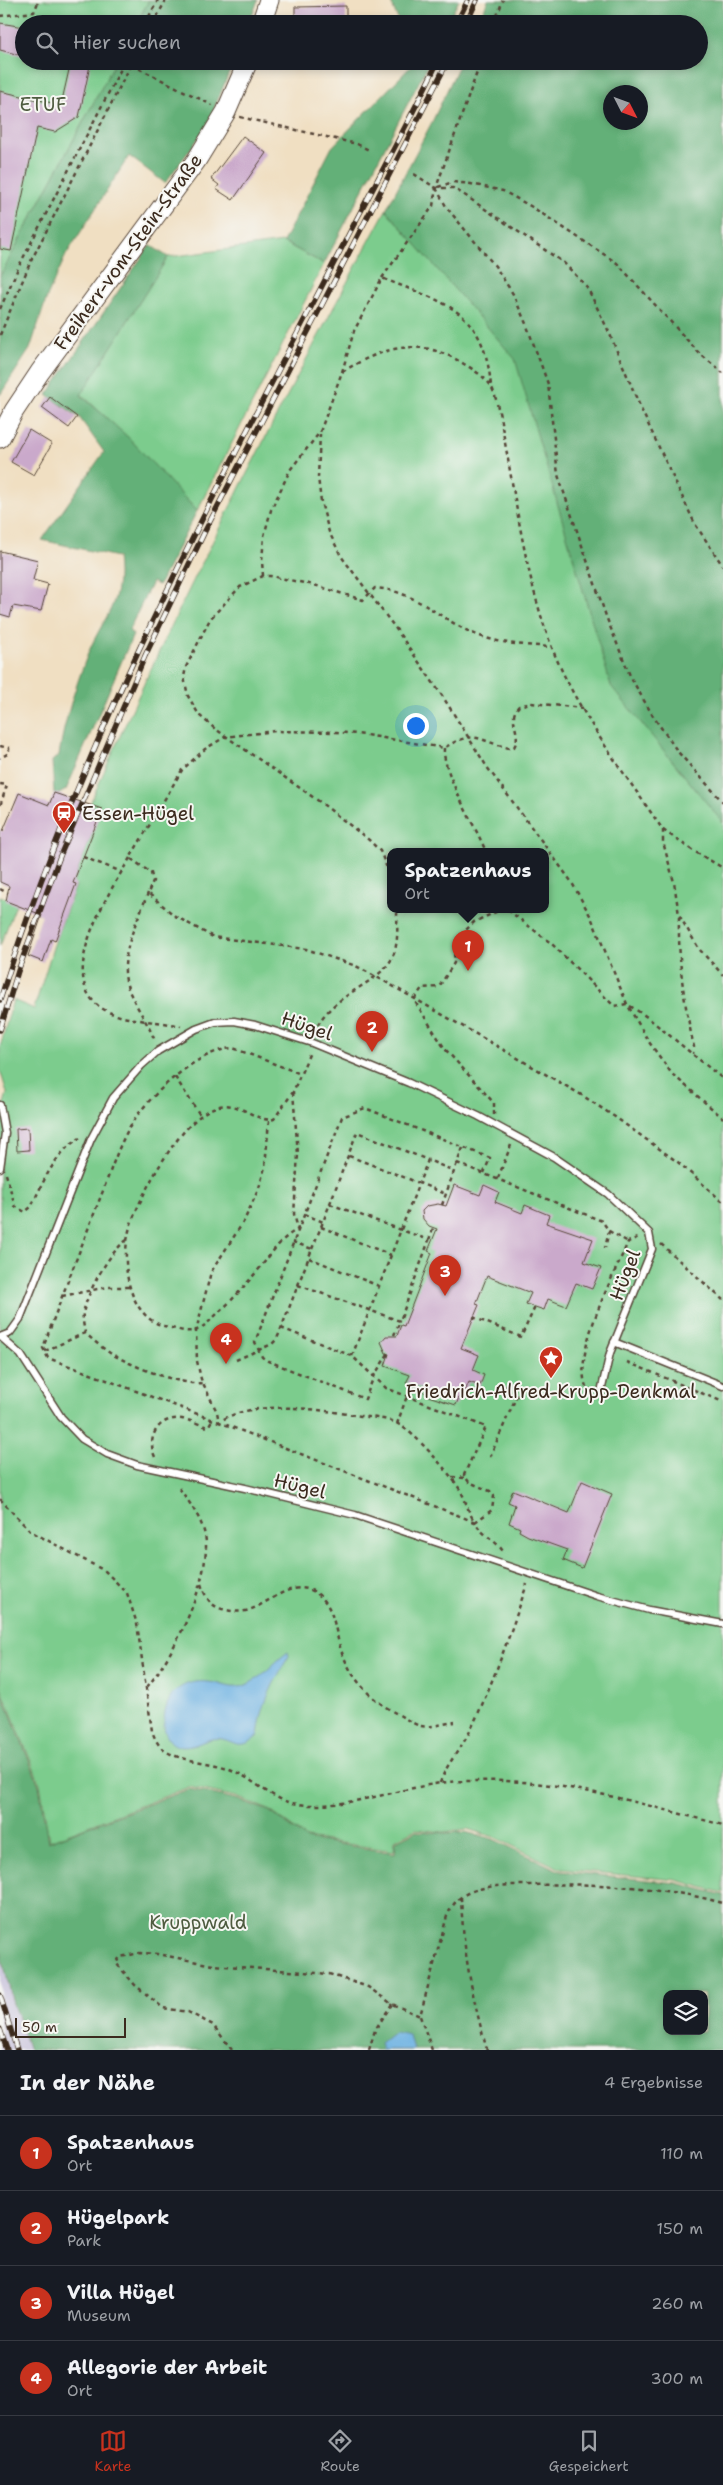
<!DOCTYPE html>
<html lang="de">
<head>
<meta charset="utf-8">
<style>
	body { margin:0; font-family:"Shantell Sans",sans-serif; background:#242831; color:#f1f3f6 }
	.controls { position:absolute; right:15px; bottom:15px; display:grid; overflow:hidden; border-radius:10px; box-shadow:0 2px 8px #0003 }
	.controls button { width:45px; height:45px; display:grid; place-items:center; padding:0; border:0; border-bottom:1px solid #363941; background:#171b24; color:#f1f3f6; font:25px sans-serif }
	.compass { position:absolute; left:603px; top:85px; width:45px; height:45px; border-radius:50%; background:#171b24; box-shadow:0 2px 8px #0003; rotate:132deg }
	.scale { position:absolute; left:15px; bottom:12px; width:111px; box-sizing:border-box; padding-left:5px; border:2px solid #3b2a1e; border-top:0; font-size:14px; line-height:18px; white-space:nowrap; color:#3b2a1e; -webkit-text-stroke:4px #f6f6f2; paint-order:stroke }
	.you { position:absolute; left:415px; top:725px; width:18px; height:18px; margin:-12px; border:4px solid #fff; border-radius:50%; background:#1a73e8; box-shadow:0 0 0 8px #1a73e833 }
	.badge { display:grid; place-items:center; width:32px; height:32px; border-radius:50%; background:#c8321e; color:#fff; font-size:16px; font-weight:700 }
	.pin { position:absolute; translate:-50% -41px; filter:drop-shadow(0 1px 2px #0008) }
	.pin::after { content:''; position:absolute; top:26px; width:18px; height:15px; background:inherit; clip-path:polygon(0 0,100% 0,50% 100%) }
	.popup { position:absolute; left:387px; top:848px; width:162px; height:65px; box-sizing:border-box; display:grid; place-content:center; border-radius:10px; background:#171b24; filter:drop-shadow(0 1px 4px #0005); font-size:16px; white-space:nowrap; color:#9ea1a6 }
	.popup b { font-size:19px; color:#f1f3f6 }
	.popup::after { content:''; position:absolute; left:50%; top:100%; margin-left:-10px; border:10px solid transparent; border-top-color:#171b24 }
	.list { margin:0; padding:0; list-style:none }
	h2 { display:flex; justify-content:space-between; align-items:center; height:65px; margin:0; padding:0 20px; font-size:21px }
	h2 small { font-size:16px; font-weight:400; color:#9ea1a6 }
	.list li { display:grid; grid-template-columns:32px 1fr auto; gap:15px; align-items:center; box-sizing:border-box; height:75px; padding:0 20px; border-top:1px solid #363941 }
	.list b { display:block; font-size:19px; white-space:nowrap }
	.list p { margin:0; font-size:16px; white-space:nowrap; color:#9ea1a6 }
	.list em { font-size:16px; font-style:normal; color:#9ea1a6 }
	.icon { flex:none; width:28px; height:28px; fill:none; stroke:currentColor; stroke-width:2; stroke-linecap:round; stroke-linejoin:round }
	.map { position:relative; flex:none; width:723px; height:2050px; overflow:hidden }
	.search { position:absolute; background:#171b24; box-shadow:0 2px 8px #0003; left:15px; right:15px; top:15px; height:55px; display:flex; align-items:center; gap:12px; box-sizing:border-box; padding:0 18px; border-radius:28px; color:#9ea1a6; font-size:19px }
	.sheet { height:365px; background:#171b24 }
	nav { display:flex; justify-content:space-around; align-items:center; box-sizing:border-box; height:70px; border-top:1px solid #363941; background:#171b24; font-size:14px; color:#9ea1a6 }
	nav a { display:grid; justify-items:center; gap:2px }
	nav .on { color:#c8321e }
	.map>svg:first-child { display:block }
</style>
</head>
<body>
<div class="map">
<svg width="723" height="2050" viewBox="0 0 723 2050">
	<rect width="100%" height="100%" fill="#f6f6f2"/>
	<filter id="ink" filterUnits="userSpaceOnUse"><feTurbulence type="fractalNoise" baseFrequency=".02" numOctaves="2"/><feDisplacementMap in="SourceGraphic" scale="10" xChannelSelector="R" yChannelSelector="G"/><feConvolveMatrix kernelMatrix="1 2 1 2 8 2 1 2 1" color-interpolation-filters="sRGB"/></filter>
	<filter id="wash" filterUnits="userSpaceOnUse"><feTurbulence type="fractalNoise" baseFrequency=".0096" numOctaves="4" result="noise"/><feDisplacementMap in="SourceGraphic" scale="20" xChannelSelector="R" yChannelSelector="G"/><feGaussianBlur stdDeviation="1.12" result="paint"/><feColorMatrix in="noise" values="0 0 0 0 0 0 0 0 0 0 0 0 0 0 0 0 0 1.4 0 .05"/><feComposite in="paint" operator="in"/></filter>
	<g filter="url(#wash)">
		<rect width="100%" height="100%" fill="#f0dfc2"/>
		<polygon fill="#c6c0da" points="0,1946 13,2004 29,2050 0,2050"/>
		<g fill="#7bcc8d" stroke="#5b7b56" fill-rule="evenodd">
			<polygon points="0,0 149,0 136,24 24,24 24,61 116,61 0,276"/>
			<path d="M 386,210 L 517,359 L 723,817 L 723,1893 L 676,1880 L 561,1869 L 494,1837 L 467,1829 L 444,1832 L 416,1829 L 395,1840 L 394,1851 L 307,1838 L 269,1810 L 236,1797 L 189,1787 L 49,1841 L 40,1784 L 0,1685 L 0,1117 L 7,1093 L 0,1070 L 0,1047 L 13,1000 L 34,1009 L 55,941 L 76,885 L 73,883 L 101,811 L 89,806 C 177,603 280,406 386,210 ZM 390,852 L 546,852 L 546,910 L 390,910 Z"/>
			<polygon points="283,242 324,264 197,511 129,439 81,394 168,257"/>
			<polygon points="0,896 17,902 0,946"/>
		</g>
		<g fill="#64b078" stroke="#506d4b" fill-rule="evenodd">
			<polygon points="149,0 258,0 249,24 136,24"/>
			<polygon points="390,0 459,0 447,24 400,24"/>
			<path d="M 488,0 L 723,0 L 723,823 L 611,686 L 515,359 L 386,210 L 433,120 L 461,61 L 699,61 L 699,24 L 478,24 ZM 610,92 L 640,92 L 640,122 L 610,122 Z"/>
			<polygon points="116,61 234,61 206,128 165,183 129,156 66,255 47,297 30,349 0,395 0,276"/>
			<polygon points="416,61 430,61 324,264 283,242 332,147"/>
			<path d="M 150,245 L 168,257 L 81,395 L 129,438 L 197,511 L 159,585 L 152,582 L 129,630 L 133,635 L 66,790 L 59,794 L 54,793 L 52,761 L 59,755 C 64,722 75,688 87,656 C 103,615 123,607 117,557 L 42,540 L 104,452 L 79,417 L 47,395 Z"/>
			<path d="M 0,1688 L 39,1785 L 48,1842 L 189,1789 L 236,1799 L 269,1811 L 307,1839 L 395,1853 L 396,1841 L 416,1831 L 445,1833 L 465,1832 L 493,1839 L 560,1871 L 677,1883 L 723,1895 L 723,2050 L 29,2050 L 13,2004 L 0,1946 ZM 667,1994 L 704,1994 L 704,2031 L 667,2031 Z"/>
		</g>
		<g fill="#6cb1e2" stroke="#546e80">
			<path d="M 288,1652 L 289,1656 C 273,1683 261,1705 258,1736 C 236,1755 232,1735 212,1739 C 205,1740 198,1745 191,1746 C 172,1751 163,1736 164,1720 C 166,1693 182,1679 209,1682 C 223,1683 231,1691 246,1685 C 262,1678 274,1662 288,1652 Z"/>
			<polygon points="394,2032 409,2035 413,2050 382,2050 380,2043"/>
		</g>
		<g id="blocks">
			<g fill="#caa9cb">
				<polygon points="346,6 346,24 295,24 295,7"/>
				<polygon points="0,23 24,27 24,56 0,50"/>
				<polygon points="71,61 91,61 79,117 55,132 37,128 11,251 0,249 0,91 61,105"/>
				<polygon points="243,136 266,153 233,200 216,189 219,185 211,179"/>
				<polygon points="50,397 77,417 69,428 42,408"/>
				<polygon points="29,430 52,444 34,475 11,462"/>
				<polygon points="0,551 38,560 33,580 48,584 41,611 13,606 10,617 0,614"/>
				<polygon points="19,793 49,805 54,793 102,809 73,883 76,884 55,941 51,939 43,962 28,956 42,915 6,901 9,886 0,882 0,830 3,831"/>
				<polygon points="28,1128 29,1150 17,1151 16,1129"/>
				<polygon points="454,1185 480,1195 484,1185 499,1192 495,1202 500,1204 522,1213 525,1205 549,1215 546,1223 593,1239 584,1262 601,1268 592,1289 576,1283 566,1306 548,1299 544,1310 526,1304 531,1293 487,1276 476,1304 479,1305 461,1348 479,1355 473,1370 484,1375 480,1386 469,1382 463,1396 460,1395 456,1405 428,1396 421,1389 406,1383 410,1375 385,1366 389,1354 386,1353 381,1342 386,1336 397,1336 401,1325 404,1326 432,1253 428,1251 437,1229 429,1226 423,1219 422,1211 427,1206 438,1204 446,1206"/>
				<polygon points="582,1481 612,1494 582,1568 563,1560 567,1550 528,1536 519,1531 520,1528 509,1523 515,1505 508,1502 513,1490 569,1513"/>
			</g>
		</g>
	</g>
	<g filter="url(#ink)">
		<use href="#blocks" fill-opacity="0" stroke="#564537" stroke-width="1"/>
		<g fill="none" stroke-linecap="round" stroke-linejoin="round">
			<g stroke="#564537" stroke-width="9">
				<g id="lane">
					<polyline points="0,1105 5,1133 0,1168"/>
					<polyline points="0,1337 10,1333 20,1319 91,1139 113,1098 141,1066 158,1051 196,1029 215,1022 234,1021 255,1025 312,1043 409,1083 478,1116 554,1157 608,1194 649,1233 652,1249 610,1353 601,1392"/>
					<polyline points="2,1338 21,1355 61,1417 82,1439 107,1454 137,1465 245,1488 355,1515 597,1596 649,1610 723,1624"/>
					<polyline points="614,1342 723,1386"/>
				</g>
			</g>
			<g stroke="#564537" stroke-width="21">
				<g id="secondary">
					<polyline points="261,24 269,0"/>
					<polyline points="0,438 14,411 40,372 196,161 226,112 248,61"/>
				</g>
			</g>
			<g stroke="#564537" stroke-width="2.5" stroke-dasharray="4 4" stroke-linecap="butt">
				<polyline points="0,16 34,12 39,0"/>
				<polyline points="145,24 158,0"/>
				<polyline points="153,24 166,0"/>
				<polyline points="494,24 503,0"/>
				<polyline points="132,65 212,105"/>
				<polyline points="240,117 357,144 369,150"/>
				<polyline points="414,174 436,188 453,188 466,196 564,263 587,287 609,332 641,409 695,524 723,566"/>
				<polyline points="438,187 453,182 471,184 503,191 532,207 617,263 699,353 723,373"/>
				<polyline points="436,188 447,208 495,266 513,294 527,326 548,384 558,475 607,619 631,678 653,716 678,752 723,802"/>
				<polyline points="382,278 433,206 436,188 481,61"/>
				<polyline points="0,309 19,266 125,61"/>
				<polyline points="0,335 30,263 133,61"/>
				<path d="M 342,372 L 354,331 L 382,278 C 446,304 484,308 491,386"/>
				<polyline points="320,434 318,477 321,502 329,532 341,556 396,629 443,697 487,767 571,881 591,917 627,1004 649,1042 672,1074 723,1118"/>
				<path d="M 263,576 L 262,561 L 264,536 L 271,510 L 290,470 L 320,432 L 342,372 C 385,346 419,336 464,364 C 473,369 486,378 491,386 C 495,393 497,404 499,412 C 515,489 523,571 551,645 C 575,709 625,774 663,830 L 663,842 L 674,882 L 679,915 L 699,949 L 723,975"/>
				<path d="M 583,708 L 531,703 L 519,706 C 506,719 523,733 514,747 L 509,748 C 476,740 476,729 444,748 L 366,735 L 337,732 L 275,731 L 225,737 L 205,749 L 182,770 L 130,858 L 151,873 L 153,881 L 148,893 L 175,916 L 213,937 L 306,949 L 356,966 L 384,981 L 580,1094 L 615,1117 L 679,1163 L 723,1202"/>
				<polyline points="0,746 9,748 9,753 0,758"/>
				<path d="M 444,748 C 442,773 476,826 486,852"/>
				<polyline points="0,784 7,785 0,806"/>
				<polyline points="663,830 692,850 723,868"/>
				<polyline points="83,857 122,872"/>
				<path d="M 130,858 C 110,891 55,975 100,1007 C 121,1022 155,1020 181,1026"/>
				<path d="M 390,875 L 380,851 L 369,840 L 320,802 L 214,728 L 199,715 L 188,696 L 184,677 L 186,667 L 210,619 L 240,587 L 263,576 L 270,576 L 314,585 L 363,600 L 375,588 C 412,590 437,616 468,631 C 495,644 523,645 552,647"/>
				<polyline points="0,889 8,893"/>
				<path d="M 148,893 C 137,922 115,962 130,993 C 138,1010 148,1023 155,1041"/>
				<polyline points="508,910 552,944 614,1006 627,1004 647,1017 723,1079"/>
				<path d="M 679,917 C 678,962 684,1003 694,1047 L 693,1054"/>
				<path d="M 314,1032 C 332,991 380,986 393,956 C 399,941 397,925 397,910"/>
				<polyline points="175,1077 200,1115"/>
				<path d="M 293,1092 L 298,1154 L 294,1214 L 298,1229 C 280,1239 272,1253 259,1269 C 246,1284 233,1300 218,1313 C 212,1319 205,1326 197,1330 C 188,1334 173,1328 164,1326 C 125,1315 120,1256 131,1224 C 143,1190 180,1122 213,1108 C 239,1097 255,1124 274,1119 L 293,1092 L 310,1052"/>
				<polyline points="494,1115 494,1103 445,1049 414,1000 422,988 439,987 454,963 455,945 458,938 474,922 500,910"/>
				<path d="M 269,1121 L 265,1167 L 259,1188 L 244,1221 L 211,1272 L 196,1331 L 197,1361 L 201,1379 L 217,1412 L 219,1422 L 475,1522 C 482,1536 497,1540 504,1553"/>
				<polyline points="463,1148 457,1163 602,1221 609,1231 605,1248"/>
				<polyline points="349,1156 419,1183 428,1160 454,1171"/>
				<path d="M 6,1174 L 15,1206 L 25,1212 L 31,1207 C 43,1183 55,1152 80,1138"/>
				<polyline points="498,1178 511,1145"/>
				<polyline points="330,1204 429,1240 400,1321"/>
				<polyline points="442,1205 457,1163"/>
				<polyline points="304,1214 323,1222 357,1132 428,1160"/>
				<polyline points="321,1227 391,1255"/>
				<polyline points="609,1231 628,1242"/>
				<path d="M 127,1240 C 109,1252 88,1291 83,1313 C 82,1319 84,1327 85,1333 C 93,1340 101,1347 110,1353 C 130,1365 180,1386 203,1383"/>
				<polyline points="429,1240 433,1228"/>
				<polyline points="661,1244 723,1300"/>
				<polyline points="312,1249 323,1222"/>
				<polyline points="309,1258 379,1286"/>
				<polyline points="298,1285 400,1321 394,1335"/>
				<polyline points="62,1296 108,1287 130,1287"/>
				<polyline points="473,1317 521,1337 535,1307"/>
				<path d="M 281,1328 L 352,1356 L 386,1388 L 486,1427 L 464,1475 L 469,1482 L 490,1491 L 494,1496 L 492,1510 L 475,1522 C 467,1511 466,1499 459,1488 C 448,1471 415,1433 398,1424 C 387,1418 373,1418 361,1416 C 320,1410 254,1398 219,1422 L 48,1358 L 43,1348 C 61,1298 80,1250 99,1201 C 110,1174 119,1141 136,1117 C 155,1091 199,1050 233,1048 L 301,1074"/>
				<polyline points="45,1351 85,1333"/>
				<polyline points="388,1354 374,1376 365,1399 268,1361 262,1357 255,1342 342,1117 365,1108 490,1158 484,1173"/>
				<polyline points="352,1356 419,1183 446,1194"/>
				<polyline points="236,1360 272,1344 277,1339 312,1249 293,1242"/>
				<polyline points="627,1362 723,1402"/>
				<path d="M 590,1394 C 566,1362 614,1276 628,1242 L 639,1237"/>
				<polyline points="397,1424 407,1396"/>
				<path d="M 155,1457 C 146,1438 158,1416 182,1419 C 191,1420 200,1425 208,1427 L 212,1420"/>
				<polyline points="490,1457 517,1395 514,1389 503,1385"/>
				<polyline points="452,1477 465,1478"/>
				<path d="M 0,1499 L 30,1531 L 105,1571 L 127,1593 L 137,1624 L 152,1731 C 155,1739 159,1748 167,1752 C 187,1763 212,1761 232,1770 C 253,1779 270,1798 292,1803 C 337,1812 396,1789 441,1783 C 453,1781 466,1781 478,1781 C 561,1778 644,1805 723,1825"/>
				<path d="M 201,1584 C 205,1596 210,1606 222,1609 C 231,1611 240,1613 249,1610 C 272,1602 297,1574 321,1597 C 335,1610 335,1633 341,1650 C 353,1682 371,1700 401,1716 C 406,1719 415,1725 421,1726 C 431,1728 445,1723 455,1722"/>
				<path d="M 147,1687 C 175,1653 207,1587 206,1543 C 205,1522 189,1502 177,1485"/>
				<path d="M 440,1783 C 447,1762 463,1747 472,1727 C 494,1680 511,1632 527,1584"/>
				<path d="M 461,1897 C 463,1951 472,1997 487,2050"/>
				<polyline points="232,2050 213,2025 188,2012 163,2008 135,1985 116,1963 120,1957 140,1953 157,1954 213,1965 329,1974 368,1987 392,2004 420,2016"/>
				<polyline points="369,2050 375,2030 392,2004"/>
				<path d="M 432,2050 L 420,2016 L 447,1916 C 452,1905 458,1897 470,1892 C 490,1884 513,1885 534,1885 C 598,1883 661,1886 723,1903"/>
			</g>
			<use href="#lane" stroke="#fff" stroke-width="6"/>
			<use href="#secondary" stroke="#fff" stroke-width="19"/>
			<g stroke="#3b2a1e" stroke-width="5.5">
				<g id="rail">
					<polyline points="456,24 468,0"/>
					<polyline points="466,24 477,0"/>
					<path d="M 0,1000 C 85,729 222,480 352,228 C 381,173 411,118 438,61"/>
					<polyline points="0,1030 18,971 60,856 145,656 205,531 448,61"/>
					<polyline points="0,1995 17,2050"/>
					<polyline points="0,2029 7,2050"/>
				</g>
			</g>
			<use href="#rail" stroke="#f6f6f2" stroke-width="4" stroke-dasharray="11" stroke-linecap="butt"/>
		</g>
	</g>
	<defs>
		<g id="station-pin" transform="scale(1.25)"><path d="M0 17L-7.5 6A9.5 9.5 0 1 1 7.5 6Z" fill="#c8321e" stroke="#f6f6f2"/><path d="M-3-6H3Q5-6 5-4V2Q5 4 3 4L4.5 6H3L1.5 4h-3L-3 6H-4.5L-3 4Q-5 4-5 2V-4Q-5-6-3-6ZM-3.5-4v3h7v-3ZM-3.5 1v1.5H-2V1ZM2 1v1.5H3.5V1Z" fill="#fff"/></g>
		<g id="sight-pin" transform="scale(1.25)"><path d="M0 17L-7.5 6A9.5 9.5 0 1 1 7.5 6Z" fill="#c8321e" stroke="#f6f6f2"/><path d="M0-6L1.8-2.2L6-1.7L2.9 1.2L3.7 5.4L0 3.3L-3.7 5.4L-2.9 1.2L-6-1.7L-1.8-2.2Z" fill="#fff"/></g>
	</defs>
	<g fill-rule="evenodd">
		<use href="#station-pin" x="64" y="813"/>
		<use href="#sight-pin" x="551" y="1358"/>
	</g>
	<g text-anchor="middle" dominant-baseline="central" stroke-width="4" stroke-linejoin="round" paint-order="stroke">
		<g font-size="19" fill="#4e5b3f" stroke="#f6f6f2">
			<text x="43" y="104">ETUF</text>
			<text x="198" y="1922">Kruppwald</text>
		</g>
		<g font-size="19" fill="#3b2a1e" stroke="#f6f6f2">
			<text transform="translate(128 252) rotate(-54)">Freiherr-vom-Stein-Straße</text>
			<text transform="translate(307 1026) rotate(19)">Hügel</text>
			<text transform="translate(625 1275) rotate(-69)">Hügel</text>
			<text transform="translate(300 1486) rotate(14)">Hügel</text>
		</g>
		<g font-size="19" fill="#3b2a1e" stroke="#f6f6f2" text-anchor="start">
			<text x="82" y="813">Essen-Hügel</text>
			<text x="551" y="1391" text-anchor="middle">Friedrich-Alfred-Krupp-Denkmal</text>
		</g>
	</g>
</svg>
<div class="controls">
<button><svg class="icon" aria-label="layers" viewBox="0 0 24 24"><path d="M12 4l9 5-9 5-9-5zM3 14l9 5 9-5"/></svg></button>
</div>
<svg class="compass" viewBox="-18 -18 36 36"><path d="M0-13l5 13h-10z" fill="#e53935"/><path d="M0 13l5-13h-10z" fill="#9ea1a6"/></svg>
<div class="scale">50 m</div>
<div class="you"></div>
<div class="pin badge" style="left:468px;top:971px">1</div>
<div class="popup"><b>Spatzenhaus</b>Ort</div>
<div class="pin badge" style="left:372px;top:1052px">2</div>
<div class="pin badge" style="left:445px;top:1296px">3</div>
<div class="pin badge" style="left:226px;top:1364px">4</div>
<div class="search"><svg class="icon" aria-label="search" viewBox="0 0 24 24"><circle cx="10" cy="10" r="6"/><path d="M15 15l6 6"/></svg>Hier suchen</div>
</div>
<section class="sheet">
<h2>In der Nähe<small>4 Ergebnisse</small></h2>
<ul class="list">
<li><span class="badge">1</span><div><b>Spatzenhaus</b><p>Ort</p></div><em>110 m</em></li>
<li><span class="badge">2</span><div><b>Hügelpark</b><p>Park</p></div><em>150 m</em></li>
<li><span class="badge">3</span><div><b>Villa Hügel</b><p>Museum</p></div><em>260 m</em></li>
<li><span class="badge">4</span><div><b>Allegorie der Arbeit</b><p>Ort</p></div><em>300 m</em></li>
</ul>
</section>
<nav>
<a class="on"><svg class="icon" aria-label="map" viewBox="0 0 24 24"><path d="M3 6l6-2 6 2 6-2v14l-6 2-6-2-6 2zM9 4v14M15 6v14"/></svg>Karte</a>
<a><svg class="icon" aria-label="directions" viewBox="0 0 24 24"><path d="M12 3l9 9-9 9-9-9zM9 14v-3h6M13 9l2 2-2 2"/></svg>Route</a>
<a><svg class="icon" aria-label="saved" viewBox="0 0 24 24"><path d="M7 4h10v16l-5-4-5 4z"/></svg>Gespeichert</a>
</nav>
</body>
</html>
